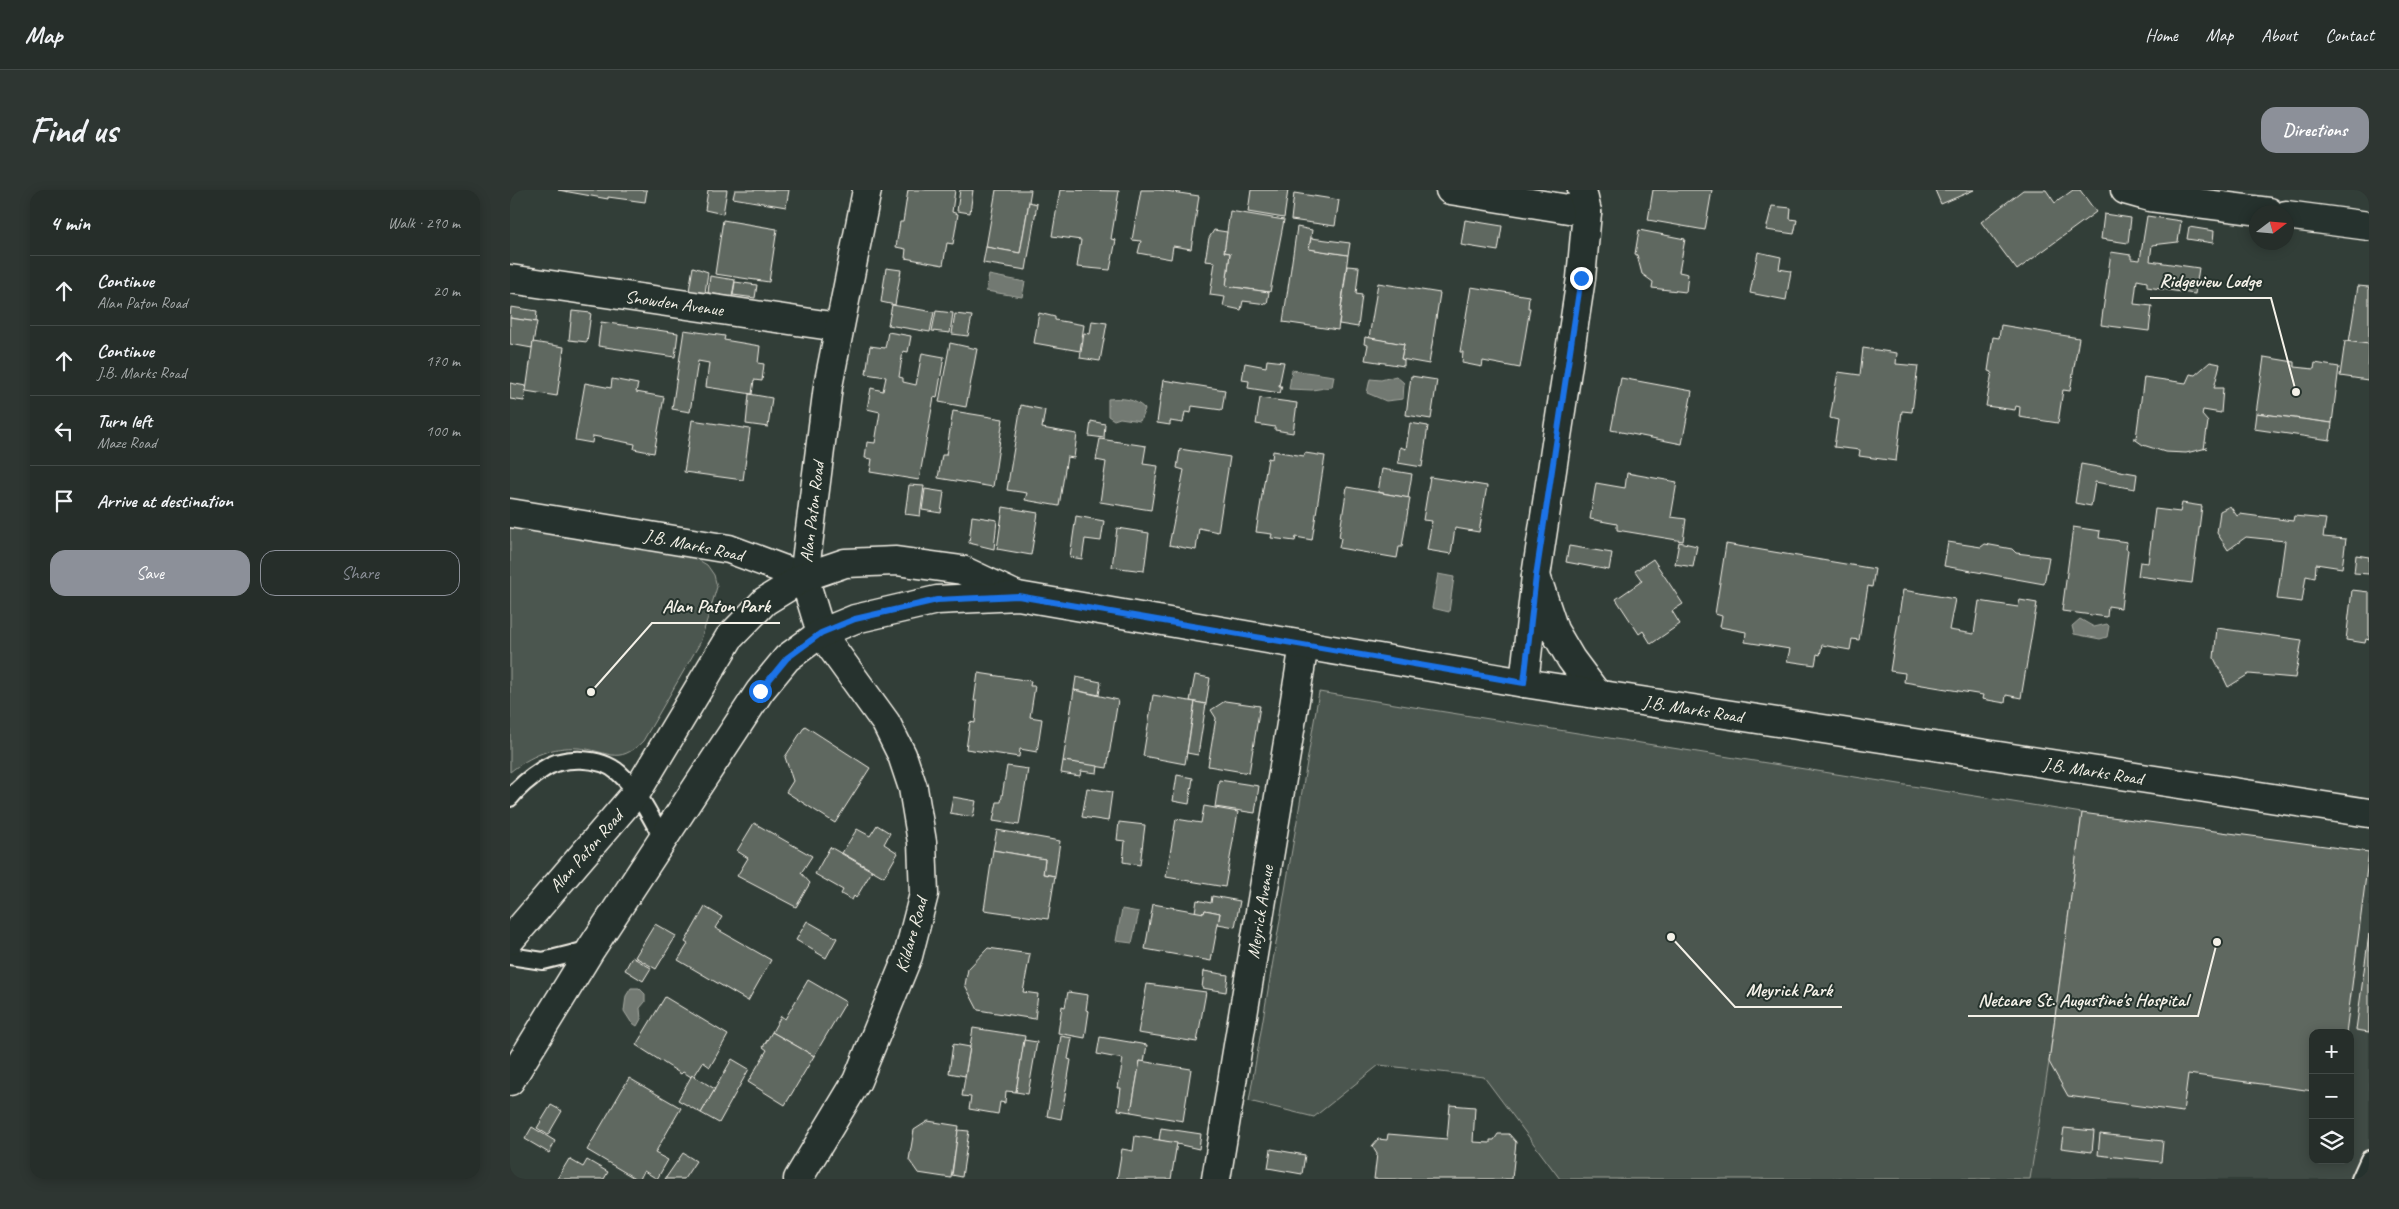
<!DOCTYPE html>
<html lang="en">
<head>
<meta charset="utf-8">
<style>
	body { margin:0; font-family:Caveat,sans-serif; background:#2e3632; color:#f1f3f6 }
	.controls { position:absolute; right:15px; bottom:15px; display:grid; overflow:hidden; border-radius:10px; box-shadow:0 2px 12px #0003 }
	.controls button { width:45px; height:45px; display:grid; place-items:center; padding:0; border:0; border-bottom:1px solid #424a47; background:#262e2a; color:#f1f3f6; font:25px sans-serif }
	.compass { position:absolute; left:1739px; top:15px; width:45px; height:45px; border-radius:50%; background:#262e2a; box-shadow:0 2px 12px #0003; rotate:74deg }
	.stop { position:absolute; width:15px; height:15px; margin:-11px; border:4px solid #1a73e8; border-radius:50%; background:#fff }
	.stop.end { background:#1a73e8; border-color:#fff; box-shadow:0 1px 5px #0008 }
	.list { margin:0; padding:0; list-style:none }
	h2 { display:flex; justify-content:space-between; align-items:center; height:65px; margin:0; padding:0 20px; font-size:21px }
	h2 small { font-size:16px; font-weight:400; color:#a4a8a8 }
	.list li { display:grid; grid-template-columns:32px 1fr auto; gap:15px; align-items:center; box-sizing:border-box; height:70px; padding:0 20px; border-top:1px solid #424a47 }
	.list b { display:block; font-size:19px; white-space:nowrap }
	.list p { margin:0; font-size:16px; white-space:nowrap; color:#a4a8a8 }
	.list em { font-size:16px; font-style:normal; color:#a4a8a8 }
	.actions { display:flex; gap:10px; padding:15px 20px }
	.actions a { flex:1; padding:11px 0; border:1px solid #8c9099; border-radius:15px; text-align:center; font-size:18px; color:#8c9099 }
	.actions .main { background:#8c9099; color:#fff }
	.icon { flex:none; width:28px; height:28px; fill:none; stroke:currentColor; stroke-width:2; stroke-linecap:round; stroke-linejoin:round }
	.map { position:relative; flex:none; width:1859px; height:989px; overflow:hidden; border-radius:15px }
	header { display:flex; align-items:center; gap:30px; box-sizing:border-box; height:70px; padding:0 25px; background:#262e2a; border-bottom:1px solid #424a47 }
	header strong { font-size:24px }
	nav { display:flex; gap:28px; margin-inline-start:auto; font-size:18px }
	.intro { display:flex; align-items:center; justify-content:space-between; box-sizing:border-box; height:120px; padding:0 30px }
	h1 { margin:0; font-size:35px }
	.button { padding:12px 22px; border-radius:15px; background:#8c9099; color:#fff; font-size:18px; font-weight:700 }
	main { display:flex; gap:30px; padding:0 30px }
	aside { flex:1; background:#262e2a; border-radius:15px; box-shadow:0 2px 12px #0003 }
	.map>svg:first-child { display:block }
</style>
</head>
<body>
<header>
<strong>Map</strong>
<nav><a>Home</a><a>Map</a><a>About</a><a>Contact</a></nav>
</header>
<div class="intro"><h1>Find us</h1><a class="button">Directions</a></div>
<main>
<aside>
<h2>4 min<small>Walk · 290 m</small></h2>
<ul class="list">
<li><svg class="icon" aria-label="ahead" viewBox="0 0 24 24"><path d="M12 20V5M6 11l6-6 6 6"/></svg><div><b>Continue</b><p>Alan Paton Road</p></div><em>20 m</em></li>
<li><svg class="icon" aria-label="ahead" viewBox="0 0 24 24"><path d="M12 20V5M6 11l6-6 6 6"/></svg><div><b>Continue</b><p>J.B. Marks Road</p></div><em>170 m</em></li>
<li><svg class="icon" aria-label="left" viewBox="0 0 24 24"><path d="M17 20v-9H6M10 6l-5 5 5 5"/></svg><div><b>Turn left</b><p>Maze Road</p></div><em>100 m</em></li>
<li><svg class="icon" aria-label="arrive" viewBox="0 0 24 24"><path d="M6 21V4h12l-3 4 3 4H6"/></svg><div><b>Arrive at destination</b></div></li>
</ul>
<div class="actions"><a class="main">Save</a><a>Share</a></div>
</aside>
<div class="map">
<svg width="1859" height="989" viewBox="0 0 1859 989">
	<rect width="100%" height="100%" fill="#323e38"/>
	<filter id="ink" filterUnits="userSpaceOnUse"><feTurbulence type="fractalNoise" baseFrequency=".02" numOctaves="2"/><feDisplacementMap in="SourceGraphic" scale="10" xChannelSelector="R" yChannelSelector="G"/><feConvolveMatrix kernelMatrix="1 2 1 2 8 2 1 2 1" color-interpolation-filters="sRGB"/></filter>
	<g filter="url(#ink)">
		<path fill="#404b44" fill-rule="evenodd" d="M 1572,623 L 1859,662 L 1859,989 L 1520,989 L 1539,872 ZM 1803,843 L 1840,843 L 1840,970 L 1803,970 Z"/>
		<g fill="#4c564f" stroke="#a0a49c">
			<path d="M 0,333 L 182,366 L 197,375 L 204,385 L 207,397 L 190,453 L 133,551 C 107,577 98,560 68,558 C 43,556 20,566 0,582 Z"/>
			<polygon points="809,502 1572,623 1539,872 1520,989 1050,989 974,887 869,875 804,927 739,911"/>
		</g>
		<g fill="#727972" stroke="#a6a9a1">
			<polygon points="479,85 515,92 512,107 476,101"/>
			<polygon points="782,180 824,186 822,197 802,200 779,199"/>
			<polygon points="886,186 894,193 893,209 876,211 857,203 860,189 871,190"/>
			<path d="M 598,209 C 613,208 624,208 635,219 L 630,231 L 610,228 L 604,230 L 598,226 Z"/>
			<polygon points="928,384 944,387 939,422 922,418"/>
			<polygon points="1570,429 1584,437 1597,434 1599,436 1597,447 1590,449 1564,444 1562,436"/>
			<polygon points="612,719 629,722 622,753 606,751"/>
			<polygon points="121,798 129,798 135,804 135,812 130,818 131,829 127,836 121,832 114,821 116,806"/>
		</g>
		<g fill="#5f6861" stroke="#f4f1e8">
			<polygon points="48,0 137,0 135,12 98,7 98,9"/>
			<polygon points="198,0 217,0 213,24 195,20"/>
			<polygon points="225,0 279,0 276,17 223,8"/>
			<polygon points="398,0 445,0 442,22 448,24 443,54 437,53 433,75 395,68 396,59 386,57 390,32 393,32"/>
			<polygon points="450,0 463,0 460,23 447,21"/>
			<polygon points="486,0 521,0 510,63 476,57"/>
			<polygon points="550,0 609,1 601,49 606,50 600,80 567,77 571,50 542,46"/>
			<polygon points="631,0 649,0 689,6 681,59 663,56 661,69 628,63 631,51 622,50"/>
			<polygon points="741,0 778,0 774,28 738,22"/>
			<polygon points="1143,0 1202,0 1195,40 1138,30"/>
			<polygon points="1425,0 1464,0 1431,14"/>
			<polygon points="1513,0 1536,0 1545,13 1563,0 1570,0 1586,22 1507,80 1471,32"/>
			<polygon points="784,3 829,10 825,36 781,30"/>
			<polygon points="519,12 527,14 516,80 473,73 476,57 510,63"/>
			<polygon points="1262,16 1281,18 1280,29 1287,30 1284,44 1256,40"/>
			<polygon points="720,21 774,30 760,102 716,96 720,63 714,62"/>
			<polygon points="1594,24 1621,28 1618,53 1591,49"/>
			<polygon points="1637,26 1671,31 1668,52 1642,55 1640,71 1689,78 1685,104 1637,97 1637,92 1627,90 1624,114 1642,116 1639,141 1591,135 1601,62 1621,65 1621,69 1630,70"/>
			<polygon points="213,30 267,39 259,92 205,84"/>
			<polygon points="955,30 992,36 988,61 951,55"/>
			<polygon points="787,37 802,40 799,59 838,65 828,140 773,132"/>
			<polygon points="1679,37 1704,41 1703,53 1677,49"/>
			<polygon points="704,40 717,42 714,62 720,63 716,96 759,102 757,114 733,111 731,120 713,116 715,107 700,105 705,72 695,71 699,48"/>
			<polygon points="1129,40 1175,49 1169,82 1178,84 1176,102 1142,98 1143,92 1132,84 1127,65 1125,64"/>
			<polygon points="801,48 840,53 838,65 799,59"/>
			<polygon points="1248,62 1271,67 1269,79 1281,81 1276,110 1240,103"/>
			<polygon points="837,76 849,77 846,104 852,105 848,137 829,134"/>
			<polygon points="183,77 198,82 195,103 179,101"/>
			<polygon points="376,78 391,80 385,115 371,112"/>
			<polygon points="200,86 225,90 222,107 198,103"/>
			<polygon points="225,92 247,95 245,108 223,105"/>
			<polygon points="868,93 930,103 919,174 891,169 894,154 859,148"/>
			<polygon points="1848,96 1859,97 1859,154 1839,152"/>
			<polygon points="961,97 1019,106 1018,118 1020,118 1010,178 973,171 972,177 952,173 953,162 950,162"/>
			<polygon points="382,115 424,122 420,142 378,135"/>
			<polygon points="1,117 27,121 26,132 0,128"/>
			<polygon points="62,121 81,123 77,152 59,150"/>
			<polygon points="426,121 443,123 440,143 422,141"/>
			<polygon points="529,123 545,127 545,130 574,135 570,161 524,153"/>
			<polygon points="445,124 462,126 458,146 442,144"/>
			<polygon points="0,128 27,132 22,158 0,154"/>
			<polygon points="582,131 597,133 590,171 570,168 574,143 580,144"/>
			<polygon points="91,132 168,143 165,167 88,156"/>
			<polygon points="1491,135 1569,148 1560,201 1553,200 1548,233 1509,227 1510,217 1506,216 1505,220 1476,216 1482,182 1478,181 1483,147 1489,148"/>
			<polygon points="174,140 215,146 214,150 250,156 248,173 254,174 252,191 244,190 242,204 196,197 199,173 188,171 180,222 162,219"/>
			<polygon points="378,142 401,146 398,162 393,161 389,187 393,188 393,192 406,195 412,163 434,167 427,208 424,207 409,290 360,282 362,269 355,268 357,252 365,253 370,222 357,219 361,198 373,201 376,187 356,184 360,156 375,158"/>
			<polygon points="855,147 894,154 891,169 894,170 894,176 855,170 858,155 854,154"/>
			<polygon points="1835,151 1859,154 1858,190 1830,186"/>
			<polygon points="23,152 54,157 47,206 16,201"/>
			<polygon points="440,153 467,159 456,217 429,212"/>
			<polygon points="1353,158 1387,163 1386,174 1408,176 1402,222 1392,221 1386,271 1349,266 1350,260 1324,257 1328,230 1320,228 1328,182 1350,185"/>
			<polygon points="1754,167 1784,172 1784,177 1804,179 1805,173 1829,177 1822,233 1746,223"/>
			<polygon points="757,170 774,172 769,196 772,196 770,203 738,198 739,191 732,190 735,173 756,177"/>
			<polygon points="1700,172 1710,174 1704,198 1713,198 1711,223 1693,220 1692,225 1698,232 1694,259 1697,258 1676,263 1655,262 1633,255 1623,248 1626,248 1634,187 1676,193 1680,184 1685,185"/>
			<polygon points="901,186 927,190 921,229 896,225"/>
			<polygon points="1111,188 1182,201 1172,254 1101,240"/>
			<polygon points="102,189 128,194 126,202 154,207 144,263 124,259 125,254 83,246 82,253 65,250 75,193 101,198"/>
			<polygon points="653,190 715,200 712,220 682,216 681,223 675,222 673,233 660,231 660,235 647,233"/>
			<polygon points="0,193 16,196 14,211 0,209"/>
			<polygon points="239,204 262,208 258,237 236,234"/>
			<polygon points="750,208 787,213 783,243 765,240 765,237 746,234"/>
			<polygon points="511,215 535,220 532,238 567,244 564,268 557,267 549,316 515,310 517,303 497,300"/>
			<polygon points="443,221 493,229 483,297 428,288 432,265 436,265"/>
			<polygon points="1746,223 1822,233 1820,250 1744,239"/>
			<polygon points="182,230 240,239 233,290 174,282"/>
			<polygon points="581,231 595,234 594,248 579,246"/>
			<polygon points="900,233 918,236 912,277 888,273 890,257 896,259"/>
			<polygon points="590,249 636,256 633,274 648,276 641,320 590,312 596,272 586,270"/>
			<polygon points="670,259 720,267 708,342 689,338 686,360 659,355 674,280 667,278"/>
			<polygon points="763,261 794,266 795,263 815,266 802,350 786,347 785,351 761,348 762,344 746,342 758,268 762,269"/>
			<polygon points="1571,274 1627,284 1625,299 1585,292 1581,316 1565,313"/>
			<polygon points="872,279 902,284 898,308 868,302"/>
			<polygon points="1117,283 1167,292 1161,327 1176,329 1173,351 1107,340 1107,334 1080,329 1086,293 1115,298"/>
			<polygon points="920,287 977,296 969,342 945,338 941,364 917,360 922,331 913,330"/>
			<polygon points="399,295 414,296 410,326 395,324"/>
			<polygon points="837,297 900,308 892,357 889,357 887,368 829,358 831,348 829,347"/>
			<polygon points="415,299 434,302 431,323 412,320"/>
			<polygon points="1672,313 1692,316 1682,393 1628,386 1630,372 1638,373 1645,319 1670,322"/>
			<polygon points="1720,316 1727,326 1730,324 1783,331 1784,326 1816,329 1813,347 1836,349 1832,378 1806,374 1805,388 1796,386 1792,412 1767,409 1775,351 1736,347 1718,360 1707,343 1710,321"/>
			<polygon points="493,317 528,323 521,365 487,359"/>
			<polygon points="462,326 487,330 484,359 459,353"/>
			<polygon points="566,326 594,331 591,351 575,349 572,369 560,367"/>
			<polygon points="1563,337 1590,341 1589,348 1617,352 1616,359 1618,360 1611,418 1598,416 1597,427 1552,421"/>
			<polygon points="607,338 639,343 634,381 602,377"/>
			<polygon points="1169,352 1187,356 1183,377 1165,374"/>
			<polygon points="1438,352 1471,357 1475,354 1502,359 1506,363 1539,367 1534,394 1434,376"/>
			<polygon points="1216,354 1365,379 1362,397 1358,396 1349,450 1342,449 1340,460 1312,455 1310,465 1307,464 1305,475 1277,471 1280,459 1235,452 1236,442 1210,437 1212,426 1205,424"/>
			<polygon points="1059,356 1102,363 1099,380 1056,372"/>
			<polygon points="1846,365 1859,367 1859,384 1844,383"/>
			<polygon points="1143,369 1173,414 1162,421 1170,434 1141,454 1133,441 1129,444 1106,409 1132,391 1125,381"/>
			<polygon points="1393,400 1445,409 1439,440 1464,444 1469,411 1508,417 1510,410 1527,413 1511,508 1496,505 1495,513 1472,509 1473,505 1394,492 1395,483 1380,481"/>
			<polygon points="1842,400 1859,402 1859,450 1856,449 1855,453 1836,450"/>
			<polygon points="1707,438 1792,450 1785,488 1739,484 1718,497 1704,468"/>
			<polygon points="468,483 521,491 520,496 525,496 520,527 532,529 527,562 510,559 509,567 456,559 460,532 465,533 467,511 464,511"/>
			<polygon points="685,485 700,488 696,514 680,511"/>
			<polygon points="566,487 591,492 589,505 564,500"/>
			<polygon points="564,500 608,510 597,578 553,571"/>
			<polygon points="643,505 685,512 675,574 633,566"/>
			<polygon points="715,511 750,516 739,583 698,576 706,528 701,520"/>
			<polygon points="685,512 696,514 688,565 677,563"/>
			<polygon points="295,536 360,578 325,633 276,602 283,591 275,567"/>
			<polygon points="553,571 588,576 587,583 571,581 570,586 551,583"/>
			<polygon points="497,576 518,579 509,635 483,631 487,612 491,612"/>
			<polygon points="667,585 683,588 679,614 663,611"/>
			<polygon points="709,590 749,596 745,623 705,617"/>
			<polygon points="577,598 602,602 598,631 572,627"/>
			<polygon points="443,607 466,611 463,627 440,623"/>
			<polygon points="694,616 728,622 715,697 656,687 666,629 691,633"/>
			<polygon points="1572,623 1859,662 1836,843 1803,843 1803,901 1678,884 1673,922 1558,906 1539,872"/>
			<polygon points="609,632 635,635 630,675 613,672 615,651 607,650"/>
			<polygon points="244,633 302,666 291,683 300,693 286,717 227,686 238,668 227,661"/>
			<polygon points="367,635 380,643 374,654 388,663 374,687 332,663 347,639 360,646"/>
			<polygon points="487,640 550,651 545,686 533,684 535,669 483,660"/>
			<polygon points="320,657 362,681 346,708 344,706 342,710 331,704 333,700 305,684"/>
			<polygon points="483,660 535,669 533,684 545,686 538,729 474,720"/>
			<polygon points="702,706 730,711 725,737 708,734 710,723 695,720 694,723 685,722 687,710 701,713"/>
			<polygon points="643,714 694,723 695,720 710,723 701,771 635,759"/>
			<polygon points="195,717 212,727 205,738 261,770 238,811 168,770 178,754 175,752"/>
			<polygon points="297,731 327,748 316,768 286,750"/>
			<polygon points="145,734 166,746 146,779 125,767"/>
			<polygon points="1859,744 1859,842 1846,840"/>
			<polygon points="478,758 520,764 513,802 528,804 525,829 468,820 455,795 458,779"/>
			<polygon points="122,767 141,778 133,791 115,780"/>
			<polygon points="694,781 718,785 716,802 692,798"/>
			<polygon points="298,790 336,812 304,866 262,842 271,826 275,829"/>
			<polygon points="637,794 696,802 687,852 628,843"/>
			<polygon points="558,802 578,805 576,820 579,821 575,848 548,843 552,816 555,817"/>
			<polygon points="155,807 218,845 200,877 193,872 183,888 173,882 171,884 126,855"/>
			<polygon points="463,838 515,846 506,902 496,901 495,913 490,912 488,924 459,919 461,907 452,906"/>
			<polygon points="262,842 304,866 275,915 238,892 257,860 253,857"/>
			<polygon points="551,846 562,848 558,869 561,870 551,929 537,926"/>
			<polygon points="590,847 637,855 634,872 630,871 621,922 608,920 611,898 608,898 613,869 587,864"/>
			<polygon points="514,850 527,852 518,904 506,902"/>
			<polygon points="443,854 460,857 455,886 439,883"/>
			<polygon points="222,869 239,879 209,933 191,923"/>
			<polygon points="630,871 681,879 673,931 621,922"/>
			<polygon points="182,885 205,899 191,923 168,910"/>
			<polygon points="119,888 171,918 145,963 158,970 147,989 134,981 130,989 126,989 77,960"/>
			<polygon points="41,915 52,921 38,945 27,938"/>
			<polygon points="940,915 965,917 963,952 980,953 980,950 984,950 988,944 999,944 1006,952 1002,989 864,989 867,964 862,956 868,949 877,950 878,944 937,949"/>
			<polygon points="418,931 449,936 441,988 408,983 399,970 404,940"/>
			<polygon points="22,937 45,951 39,963 15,949"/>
			<polygon points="651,938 691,944 689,959 649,950"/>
			<polygon points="1554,938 1584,941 1582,962 1551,958"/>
			<polygon points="448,940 459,941 452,987 442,985"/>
			<polygon points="1590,944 1653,951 1651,972 1588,965"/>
			<polygon points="625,946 667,953 661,989 607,989 612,959 623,961"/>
			<polygon points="761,959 795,965 792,984 758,978"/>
			<polygon points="173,963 186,971 174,989 155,989"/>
			<polygon points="59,969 73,977 77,970 98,982 94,989 47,989"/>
		</g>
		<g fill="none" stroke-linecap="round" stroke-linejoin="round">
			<g stroke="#f4f1e8" stroke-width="20">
				<g id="lane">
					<path d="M 0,608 C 8,598 21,587 32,580 C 52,566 90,566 109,583 C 129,601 141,628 154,651"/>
					<polyline points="0,766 33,771 81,759"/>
					<polyline points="1850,989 1859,969"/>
				</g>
			</g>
			<g stroke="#f4f1e8" stroke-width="31">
				<g id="street">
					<polyline points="940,0 1077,22"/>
					<polyline points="1615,0 1640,7 1759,22"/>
					<polyline points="1776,25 1859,36"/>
					<polyline points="0,89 328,137"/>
					<polyline points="0,323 219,359 294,387"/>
					<polyline points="1014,493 1026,386 1071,88 1077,22 1072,0"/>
					<polyline points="288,989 347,891 398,766 414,704 412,652 403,598 392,565 376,533 311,443 294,387 318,196 357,0"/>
					<polyline points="706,989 794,455"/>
				</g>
			</g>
			<g stroke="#f4f1e8" stroke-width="31">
				<g id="secondary">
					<polyline points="1026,386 1044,440 1061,469 1087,504"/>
					<polyline points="0,750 126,603 219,448 255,411 294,387 335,373 386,371 452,380 505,405"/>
					<polyline points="0,891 81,759 250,501 277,468 311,443 345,429 427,410 508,406 1014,493 1859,623"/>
				</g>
			</g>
			<use href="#lane" stroke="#26332d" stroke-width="16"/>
			<use href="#street" stroke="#26332d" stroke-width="28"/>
			<use href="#secondary" stroke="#26332d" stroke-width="28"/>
		</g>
	</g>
	<g fill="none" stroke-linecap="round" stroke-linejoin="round" filter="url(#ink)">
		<polyline stroke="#1a73e8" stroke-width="6" points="250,501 277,468 311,443 345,429 427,410 508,406 1014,493 1026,386 1071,88"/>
	</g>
	<g text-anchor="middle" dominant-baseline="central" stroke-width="4" stroke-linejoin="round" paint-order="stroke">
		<g font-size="18" fill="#f4f1e8" stroke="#26332d">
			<text transform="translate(164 113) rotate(8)">Snowden Avenue</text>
			<text transform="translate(302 322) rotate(-83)">Alan Paton Road</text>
			<text transform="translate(184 355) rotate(12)">J.B. Marks Road</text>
			<text transform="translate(1183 519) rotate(9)">J.B. Marks Road</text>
			<text transform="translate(1583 581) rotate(9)">J.B. Marks Road</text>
			<text transform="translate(76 661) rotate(-49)">Alan Paton Road</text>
			<text transform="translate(750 722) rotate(-81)">Meyrick Avenue</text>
			<text transform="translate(401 745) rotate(-74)">Kildare Road</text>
		</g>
	</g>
	<path fill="none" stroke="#f4f1e8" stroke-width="2" d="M1786 202L1761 108H1640M81 502L142 433H270M1161 747L1225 817H1332M1707 752L1688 826H1458"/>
	<g fill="#f4f1e8" stroke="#26332d" stroke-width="2">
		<circle cx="1786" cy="202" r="5"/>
		<circle cx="81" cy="502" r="5"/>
		<circle cx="1161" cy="747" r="5"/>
		<circle cx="1707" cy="752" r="5"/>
	</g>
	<g font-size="19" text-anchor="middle" font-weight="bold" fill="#f4f1e8" stroke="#26332d" stroke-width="4" stroke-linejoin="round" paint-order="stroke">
		<text x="1700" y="97">Ridgeview Lodge</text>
		<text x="206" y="422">Alan Paton Park</text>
		<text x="1279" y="806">Meyrick Park</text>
		<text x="1573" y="816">Netcare St. Augustine's Hospital</text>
	</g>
</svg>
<div class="controls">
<button>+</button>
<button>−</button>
<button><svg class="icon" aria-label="layers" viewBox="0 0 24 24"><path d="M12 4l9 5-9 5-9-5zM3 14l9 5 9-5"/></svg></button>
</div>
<svg class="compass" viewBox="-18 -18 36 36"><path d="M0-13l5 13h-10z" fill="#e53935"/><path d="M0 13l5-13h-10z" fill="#a4a8a8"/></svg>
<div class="stop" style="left:250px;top:501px"></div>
<div class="stop end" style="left:1071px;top:88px"></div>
</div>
</main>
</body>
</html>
